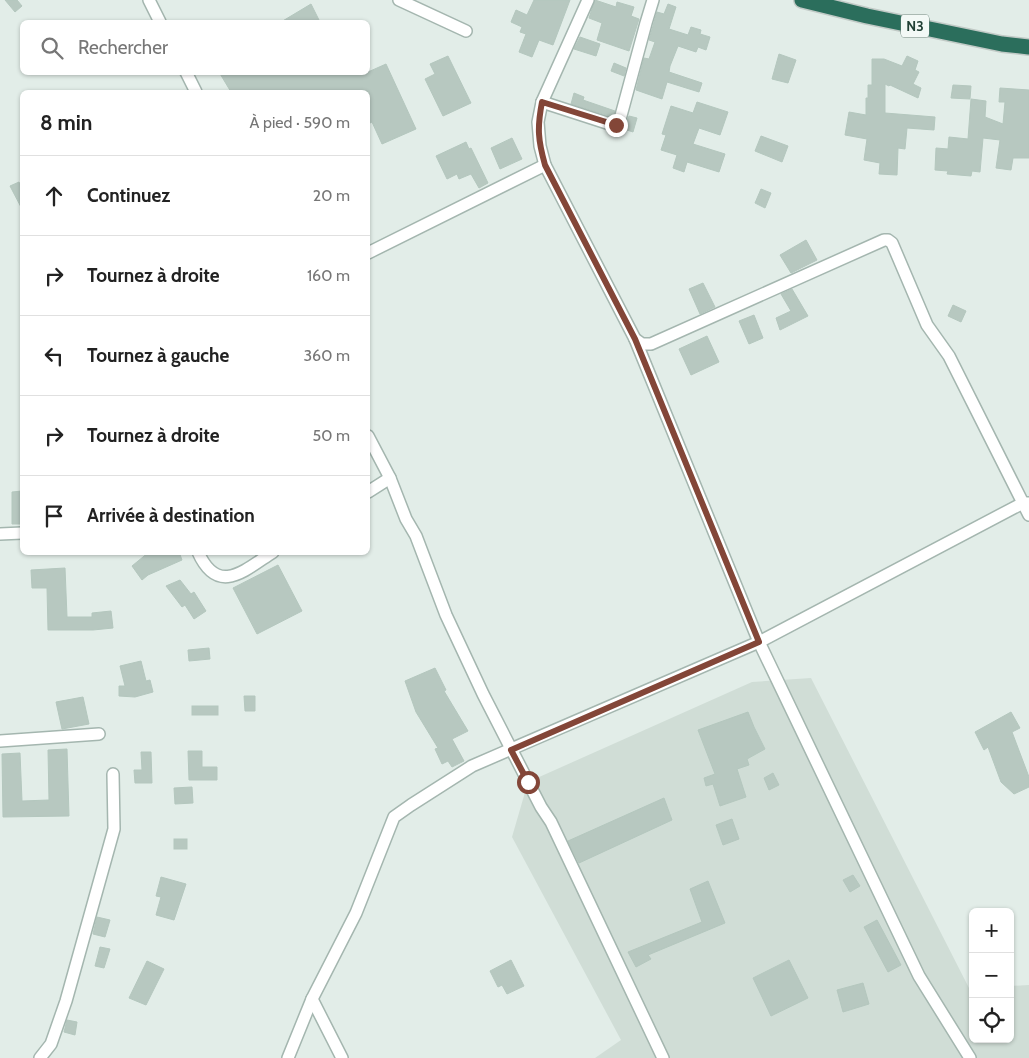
<!DOCTYPE html>
<html lang="fr">
<head>
<meta charset="utf-8">
<style>
	body { margin:0; font-family:Cabin,sans-serif; background:#f2f2f2; color:#222 }
	.controls { position:absolute; right:15px; bottom:15px; display:grid; overflow:hidden; border-radius:8px; box-shadow:0 1px 4px #0004 }
	.controls button { width:45px; height:45px; display:grid; place-items:center; padding:0; border:0; border-bottom:1px solid #e0e0e0; background:#fff; color:#222; font:25px sans-serif }
	.stop { position:absolute; width:15px; height:15px; margin:-11px; border:4px solid #834638; border-radius:50%; background:#fff }
	.stop.end { background:#834638; border-color:#fff; box-shadow:0 1px 5px #0008 }
	.list { margin:0; padding:0; list-style:none }
	h2 { display:flex; justify-content:space-between; align-items:center; height:65px; margin:0; padding:0 20px; font-size:21px }
	h2 small { font-size:16px; font-weight:400; color:#767676 }
	.list li { display:grid; grid-template-columns:32px 1fr auto; gap:15px; align-items:center; box-sizing:border-box; height:80px; padding:0 20px; border-top:1px solid #e0e0e0 }
	.list b { display:block; font-size:19px; white-space:nowrap }
	.list em { font-size:16px; font-style:normal; color:#767676 }
	.icon { flex:none; width:28px; height:28px; fill:none; stroke:currentColor; stroke-width:2; stroke-linecap:round; stroke-linejoin:round }
	.map { position:relative; flex:none; width:1029px; height:1058px; overflow:hidden }
	.search { position:absolute; background:#fff; box-shadow:0 1px 4px #0004; left:20px; top:20px; width:350px; height:55px; display:flex; align-items:center; gap:12px; box-sizing:border-box; padding:0 18px; border-radius:8px; color:#767676; font-size:19px }
	.panel { position:absolute; background:#fff; box-shadow:0 1px 4px #0004; left:20px; top:90px; width:350px; height:465px; border-radius:8px }
	.map>svg:first-child { display:block }
</style>
</head>
<body>
<div class="map">
<svg width="1029" height="1058" viewBox="0 0 1029 1058">
	<rect width="100%" height="100%" fill="#e2ede8"/>
	<polygon fill="#d0ddd6" points="811,678 969,988 973,988 973,1039 1010,1039 1010,986 1029,985 1029,1058 595,1058 621,1040 512,837 528,782 752,682"/>
	<g fill="#b7c8c0" stroke="#b4c7be">
		<polygon points="5,0 17,0 22,6 15,12"/>
		<polygon points="534,0 570,0 553,45 539,40 532,57 519,52 526,34 520,32 522,27 511,22 516,10 527,15"/>
		<polygon points="595,0 616,7 617,2 634,7 631,16 639,19 629,51 597,40 602,23 589,18"/>
		<polygon points="311,4 320,22 281,22"/>
		<polygon points="668,4 676,7 669,29 688,35 691,27 701,30 700,34 710,37 706,50 698,47 696,52 678,46 670,66 669,72 702,83 699,92 667,82 662,99 636,90 644,58 649,59 655,42 649,40 657,12 664,14"/>
		<polygon points="580,37 600,44 596,56 574,49"/>
		<polygon points="779,54 796,60 788,83 772,79"/>
		<polygon points="448,56 471,103 443,116 425,79 435,74 430,64"/>
		<polygon points="907,56 918,61 915,70 919,72 913,84 921,88 918,98 890,85 889,86 885,84 885,113 935,117 934,130 907,128 905,149 898,148 897,175 879,174 880,163 864,160 867,139 845,135 849,112 866,115 866,98 868,98 868,85 872,85 872,59 884,59 902,66"/>
		<polygon points="614,63 626,68 624,76 611,71"/>
		<polygon points="386,64 416,129 382,144 372,122 368,124 368,92 231,92 219,72 368,72"/>
		<polygon points="953,85 971,86 970,99 951,98"/>
		<polygon points="1000,88 1029,90 1029,158 1013,158 1011,170 996,168 1000,140 983,138 980,172 972,171 971,176 947,174 948,171 935,170 936,148 948,149 949,137 968,139 971,99 986,101 985,117 1003,124 1005,102 999,102"/>
		<polygon points="574,93 584,97 583,100 615,111 613,117 571,104"/>
		<polygon points="697,102 728,112 720,135 699,128 693,144 725,154 719,172 687,162 684,172 673,168 677,155 661,150 666,135 662,134 671,106 693,113"/>
		<polygon points="629,116 637,118 633,132 624,129"/>
		<polygon points="761,136 788,146 782,162 755,151"/>
		<polygon points="512,138 522,159 500,169 491,148"/>
		<polygon points="466,142 469,149 471,148 488,183 479,188 471,174 459,179 457,174 447,179 436,156"/>
		<polygon points="19,182 22,189 22,209 10,186"/>
		<polygon points="761,189 771,193 765,208 755,203"/>
		<polygon points="806,240 817,260 791,273 780,255"/>
		<polygon points="703,283 715,307 700,314 689,289"/>
		<polygon points="792,289 808,316 780,330 776,318 791,311 781,294"/>
		<polygon points="953,305 966,311 961,322 948,316"/>
		<polygon points="754,315 763,338 749,344 739,321"/>
		<polygon points="707,336 719,362 691,375 679,349"/>
		<polygon points="22,491 22,524 12,524 12,492"/>
		<polygon points="149,552 179,552 182,560 148,575 142,580 132,566"/>
		<polygon points="278,565 302,611 257,634 233,588"/>
		<polygon points="65,568 67,617 92,617 92,613 111,611 113,628 93,630 48,630 47,588 32,588 31,570"/>
		<polygon points="180,580 191,594 194,592 206,611 194,619 185,605 182,607 166,586"/>
		<polygon points="209,648 210,659 189,661 188,650"/>
		<polygon points="141,661 146,681 150,680 153,692 135,697 119,696 119,686 125,686 120,666"/>
		<polygon points="435,668 446,690 444,691 468,731 452,739 464,761 452,767 448,761 442,764 435,749 438,748 416,712 405,681"/>
		<polygon points="244,696 255,696 255,711 245,711"/>
		<polygon points="83,697 89,724 62,729 56,702"/>
		<rect x="192" y="706" width="26" height="9"/>
		<polygon points="748,712 754,727 765,749 747,759 749,765 737,769 746,797 720,806 713,784 706,786 704,778 715,774 698,730"/>
		<polygon points="1011,712 1020,728 1012,732 1029,777 1029,787 1014,794 1001,782 988,747 984,750 975,732"/>
		<polygon points="67,749 69,816 3,817 2,754 20,753 22,801 49,800 48,750"/>
		<polygon points="188,751 202,751 202,767 217,767 217,780 189,780"/>
		<polygon points="141,752 151,752 152,783 135,783 134,770 142,770"/>
		<polygon points="773,773 779,785 769,790 764,778"/>
		<polygon points="192,787 193,803 175,804 174,788"/>
		<polygon points="664,798 672,820 579,863 568,841"/>
		<polygon points="732,819 739,839 723,845 716,825"/>
		<rect x="174" y="839" width="13" height="10"/>
		<polygon points="853,875 860,886 850,892 843,880"/>
		<polygon points="161,877 186,884 174,920 156,915 161,897 156,896"/>
		<polygon points="708,881 725,923 648,955 651,959 636,967 628,952 702,922 690,889"/>
		<polygon points="97,917 110,920 105,937 93,934"/>
		<polygon points="877,920 901,965 888,972 864,927"/>
		<polygon points="100,947 110,949 104,968 95,966"/>
		<polygon points="511,960 524,986 507,994 502,985 498,987 490,971"/>
		<polygon points="789,960 808,998 771,1016 753,978"/>
		<polygon points="147,961 164,969 146,1005 129,998"/>
		<polygon points="863,983 869,1004 843,1012 837,990"/>
		<polygon points="67,1020 77,1022 75,1035 64,1032"/>
	</g>
	<g fill="none" stroke-linecap="round" stroke-linejoin="round">
		<g stroke="#a4b6af" stroke-width="14">
			<g id="street">
				<polyline points="149,0 160,22"/>
				<polyline points="399,0 466,31"/>
				<polyline points="588,0 542,102 538,122 540,146 545,165 635,339 642,344 651,344 884,240 888,240 892,243 927,325 949,356 1029,515"/>
				<polyline points="186,72 196,92"/>
				<polyline points="542,102 613,125 619,123 646,23 653,0"/>
				<polyline points="368,253 545,165"/>
				<polyline points="635,339 759,642 919,976 970,1058"/>
				<polyline points="368,436 390,478 406,519 416,536 446,615 483,694 541,807 551,822 663,1058"/>
				<polyline points="368,492 390,478"/>
				<polyline points="0,534 22,533"/>
				<path d="M 198,552 C 218,597 245,570 273,552"/>
				<polyline points="0,741 99,734"/>
				<polyline points="312,999 342,1058"/>
				<polyline points="40,1058 51,1044 66,1001 114,829 113,774"/>
				<polyline points="288,1058 312,999 356,913 394,817 411,805 472,766 759,642 1023,503 1029,503"/>
			</g>
		</g>
		<g stroke="#c1cac6" stroke-width="18">
			<polyline id="highway" points="802,0 867,16 1002,44 1029,47"/>
		</g>
		<use href="#street" stroke="#fff" stroke-width="11"/>
		<use href="#highway" stroke="#2b6e5c" stroke-width="15"/>
	</g>
	<g fill="none" stroke-linecap="round" stroke-linejoin="round">
		<path stroke="#834638" stroke-width="6" d="M 528,782 L 511,750 L 759,642 L 635,339 L 545,165 C 538,140 537,128 542,102 L 616,125"/>
	</g>
	<g text-anchor="middle" dominant-baseline="central" stroke-width="4.5" stroke-linejoin="round" paint-order="stroke">
		<rect fill="#f3f9f6" stroke="#60786f" stroke-width="1" x="901" y="14.5" width="28" height="23" rx="4"/>
		<g font-size="14" font-weight="bold" fill="#214035">
			<text x="915" y="26">N3</text>
		</g>
	</g>
</svg>
<div class="controls">
<button>+</button>
<button>−</button>
<button><svg class="icon" aria-label="locate" viewBox="0 0 24 24"><circle cx="12" cy="12" r="6"/><path d="M12 2v4M12 18v4M2 12h4M18 12h4"/></svg></button>
</div>
<div class="stop" style="left:528px;top:782px"></div>
<div class="stop end" style="left:616px;top:125px"></div>
<div class="search"><svg class="icon" aria-label="search" viewBox="0 0 24 24"><circle cx="10" cy="10" r="6"/><path d="M15 15l6 6"/></svg>Rechercher</div>
<section class="panel">
<h2>8 min<small>À pied · 590 m</small></h2>
<ul class="list">
<li><svg class="icon" aria-label="ahead" viewBox="0 0 24 24"><path d="M12 20V5M6 11l6-6 6 6"/></svg><div><b>Continuez</b></div><em>20 m</em></li>
<li><svg class="icon" aria-label="right" viewBox="0 0 24 24"><path d="M7 20v-9h11M14 6l5 5-5 5"/></svg><div><b>Tournez à droite</b></div><em>160 m</em></li>
<li><svg class="icon" aria-label="left" viewBox="0 0 24 24"><path d="M17 20v-9H6M10 6l-5 5 5 5"/></svg><div><b>Tournez à gauche</b></div><em>360 m</em></li>
<li><svg class="icon" aria-label="right" viewBox="0 0 24 24"><path d="M7 20v-9h11M14 6l5 5-5 5"/></svg><div><b>Tournez à droite</b></div><em>50 m</em></li>
<li><svg class="icon" aria-label="arrive" viewBox="0 0 24 24"><path d="M6 21V4h12l-3 4 3 4H6"/></svg><div><b>Arrivée à destination</b></div></li>
</ul>
</section>
</div>
</body>
</html>
